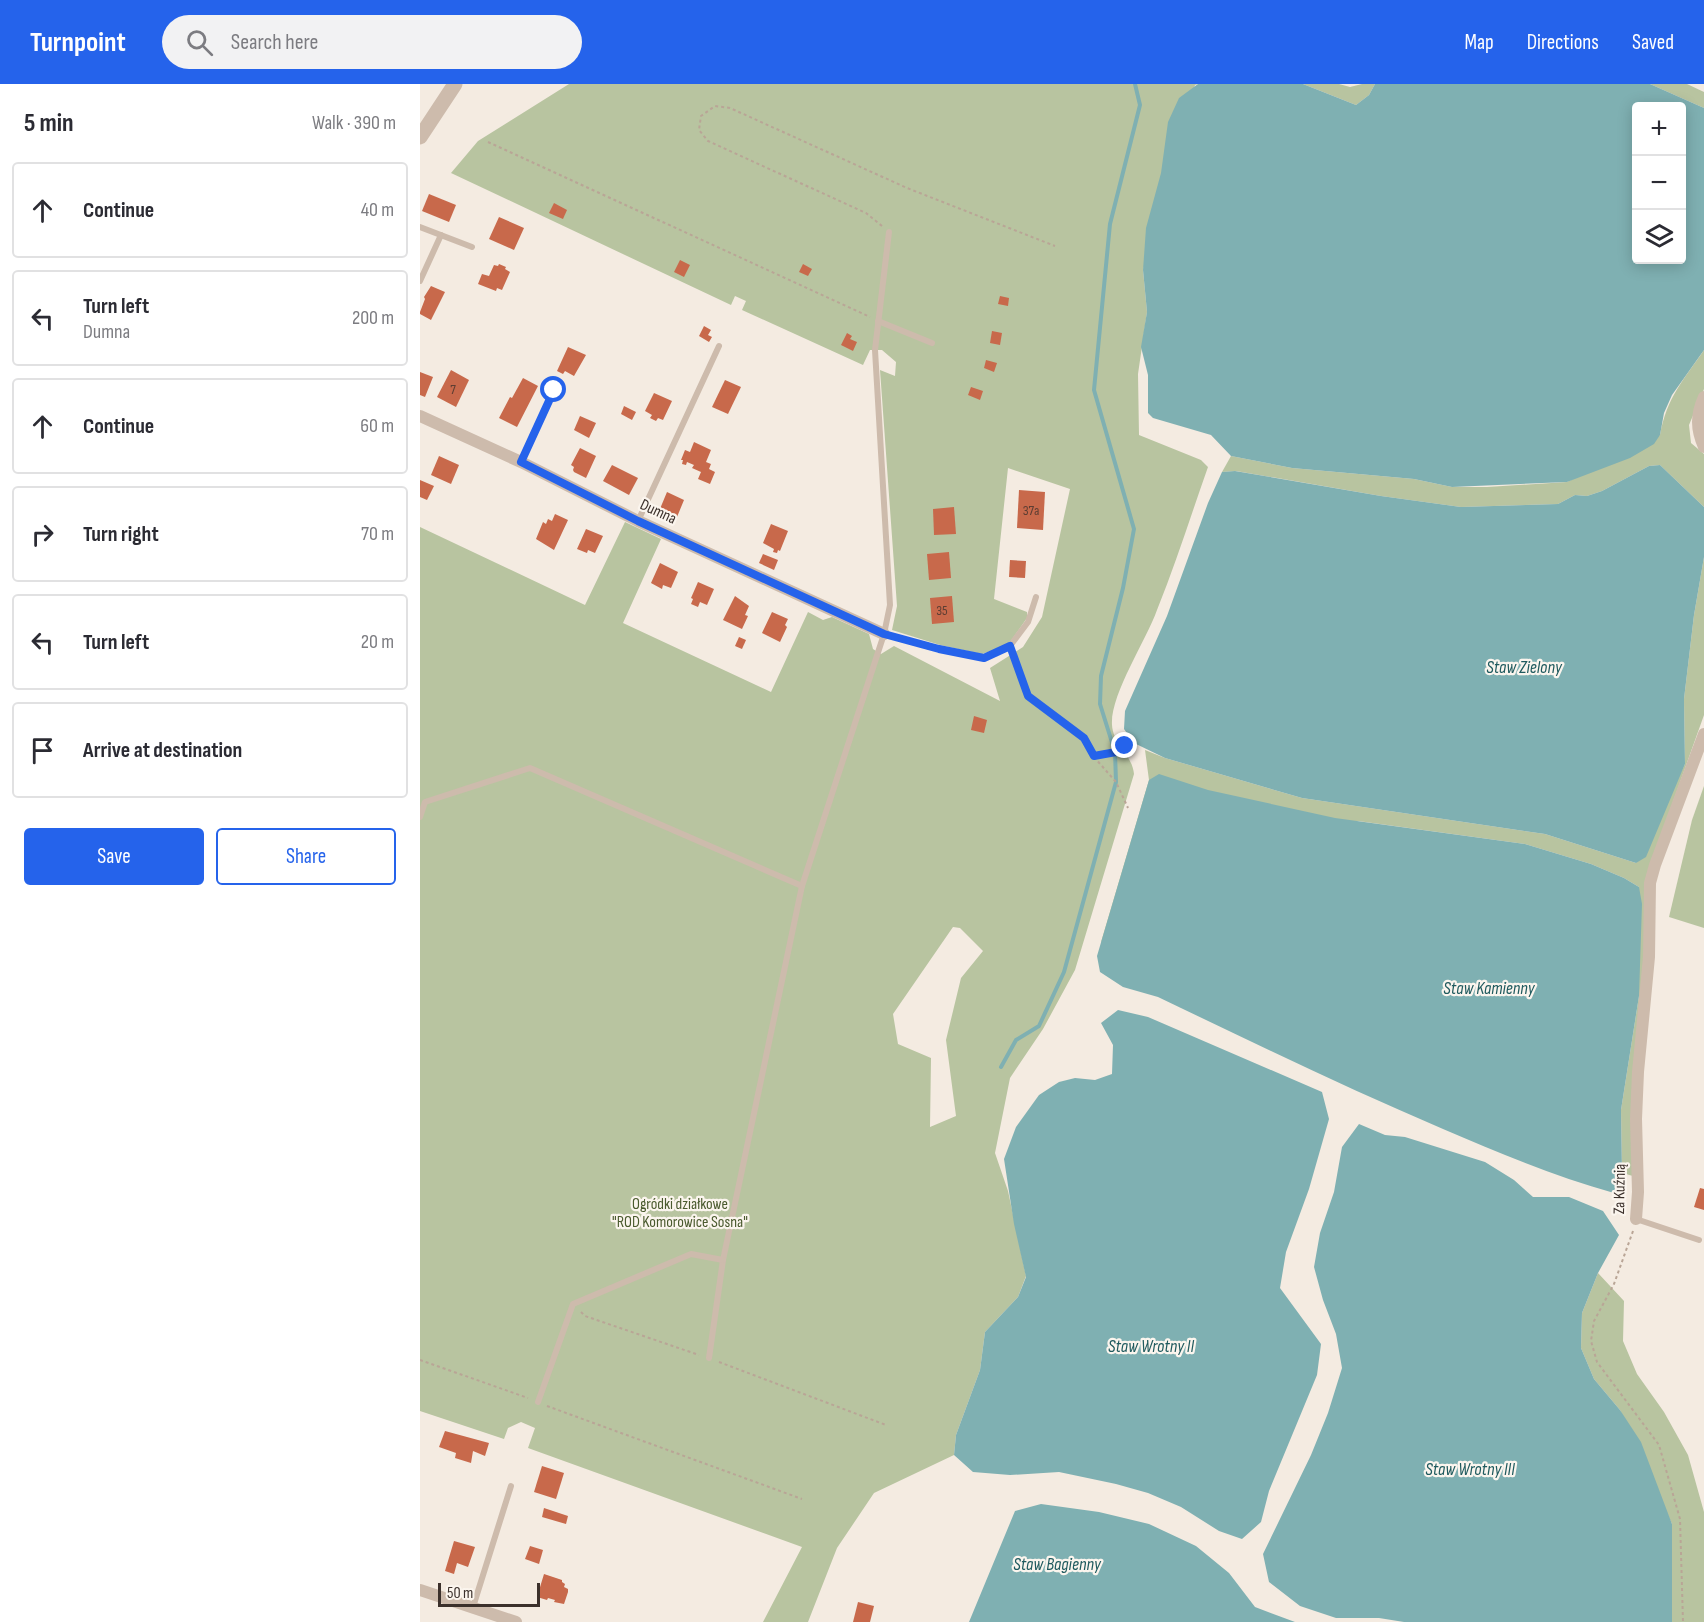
<!DOCTYPE html>
<html lang="en">
<head>
<meta charset="utf-8">
<style>
	body { margin:0; font-family:"Sofia Sans Condensed",sans-serif; background:#f2f2f3; color:#2b2b33 }
	.controls { position:absolute; right:18px; top:18px; display:grid; overflow:hidden; border-radius:6px; box-shadow:0 3px 15px #0003 }
	.controls button { width:54px; height:54px; display:grid; place-items:center; padding:0; border:0; border-bottom:2px solid #e1e1e2; background:#fff; color:#2b2b33; font:30px sans-serif }
	.scale { position:absolute; left:18px; bottom:15px; width:102px; box-sizing:border-box; padding-left:6px; border:3px solid #3b302b; border-top:0; font-size:16px; line-height:21px; white-space:nowrap; color:#3b302b; -webkit-text-stroke:4px #fbf5ee; paint-order:stroke }
	.stop { position:absolute; width:18px; height:18px; margin:-14px; border:4px solid #2563eb; border-radius:50%; background:#fff }
	.stop.end { background:#2563eb; border-color:#fff; box-shadow:0 2px 6px #0008 }
	.list { margin:0; padding:0; list-style:none }
	h2 { display:flex; justify-content:space-between; align-items:center; height:78px; margin:0; padding:0 24px; font-size:26px }
	h2 small { font-size:20px; font-weight:400; color:#7c7c81 }
	.list li { display:grid; grid-template-columns:39px 1fr auto; gap:18px; align-items:center; box-sizing:border-box; height:96px; margin:0 12px 12px; padding:0 12px; border:2px solid #e1e1e2; border-radius:6px }
	.list b { display:block; font-size:22px; white-space:nowrap }
	.list p { margin:0; font-size:20px; white-space:nowrap; color:#7c7c81 }
	.list em { font-size:20px; font-style:normal; color:#7c7c81 }
	.actions { display:flex; gap:12px; padding:18px 24px }
	.actions a { flex:1; padding:14px 0; border:2px solid #2563eb; border-radius:6px; text-align:center; font-size:21px; color:#2563eb }
	.actions .main { background:#2563eb; color:#fff }
	.icon { flex:none; width:33px; height:33px; fill:none; stroke:currentColor; stroke-width:2; stroke-linecap:round; stroke-linejoin:round }
	.map { position:relative; flex:none; width:1284px; height:1538px; overflow:hidden }
	header { display:flex; align-items:center; gap:36px; box-sizing:border-box; height:84px; padding:0 30px; background:#2563eb; color:#fff }
	header strong { font-size:28px }
	nav { display:flex; gap:33px; margin-inline-start:auto; font-size:21px }
	.search { width:420px; height:54px; background:#f2f2f3; display:flex; align-items:center; gap:15px; box-sizing:border-box; padding:0 21px; border-radius:33px; color:#7c7c81; font-size:22px }
	main { display:flex }
	aside { flex:1; background:#fff }
	.map>svg:first-child { display:block }
</style>
</head>
<body>
<header>
<strong>Turnpoint</strong>
<div class="search"><svg class="icon" aria-label="search" viewBox="0 0 24 24"><circle cx="10" cy="10" r="6"/><path d="M15 15l6 6"/></svg>Search here</div>
<nav><a>Map</a><a>Directions</a><a>Saved</a></nav>
</header>
<main>
<aside>
<h2>5 min<small>Walk · 390 m</small></h2>
<ul class="list">
<li><svg class="icon" aria-label="ahead" viewBox="0 0 24 24"><path d="M12 20V5M6 11l6-6 6 6"/></svg><div><b>Continue</b></div><em>40 m</em></li>
<li><svg class="icon" aria-label="left" viewBox="0 0 24 24"><path d="M17 20v-9H6M10 6l-5 5 5 5"/></svg><div><b>Turn left</b><p>Dumna</p></div><em>200 m</em></li>
<li><svg class="icon" aria-label="ahead" viewBox="0 0 24 24"><path d="M12 20V5M6 11l6-6 6 6"/></svg><div><b>Continue</b></div><em>60 m</em></li>
<li><svg class="icon" aria-label="right" viewBox="0 0 24 24"><path d="M7 20v-9h11M14 6l5 5-5 5"/></svg><div><b>Turn right</b></div><em>70 m</em></li>
<li><svg class="icon" aria-label="left" viewBox="0 0 24 24"><path d="M17 20v-9H6M10 6l-5 5 5 5"/></svg><div><b>Turn left</b></div><em>20 m</em></li>
<li><svg class="icon" aria-label="arrive" viewBox="0 0 24 24"><path d="M6 21V4h12l-3 4 3 4H6"/></svg><div><b>Arrive at destination</b></div></li>
</ul>
<div class="actions"><a class="main">Save</a><a>Share</a></div>
</aside>
<div class="map">
<svg width="1284" height="1538" viewBox="0 0 1284 1538">
	<rect width="100%" height="100%" fill="#f4ebe1"/>
	<g fill="#b8c4a0" fill-rule="evenodd">
		<path d="M 149,0 L 778,0 L 775,1 L 723,186 L 727,228 L 718,290 L 719,351 L 781,376 L 788,383 C 771,431 756,479 737,526 C 726,557 690,611 692,641 C 693,660 712,670 714,690 L 655,886 L 623,945 L 590,994 L 575,1069 L 588,1107 L 606,1192 L 598,1213 L 565,1248 L 560,1286 L 536,1351 L 534,1371 L 454,1409 L 417,1464 L 388,1538 L 343,1538 L 382,1463 L 108,1364 L 115,1344 L 101,1338 L 88,1344 L 84,1355 L 0,1327 L 0,443 L 165,521 L 205,438 L 241,455 L 203,539 L 351,608 L 388,528 L 403,536 L 412,533 L 449,550 L 453,565 L 461,570 L 474,562 L 580,617 L 570,584 L 603,563 L 622,533 L 650,405 L 588,384 L 574,515 L 607,528 L 607,534 L 588,561 L 562,570 L 520,561 L 472,546 L 477,522 L 460,286 L 475,292 L 476,278 L 462,266 L 450,266 L 443,281 L 322,226 L 326,217 L 315,212 L 311,221 L 31,89 L 58,57 ZM 533,843 L 540,844 L 563,867 L 541,894 L 526,956 L 536,1032 L 510,1043 L 511,974 L 478,960 L 473,930 Z"/>
		<polygon points="883,0 919,0 930,3 942,0 955,0 949,11 936,21"/>
		<polygon points="1230,0 1267,0 1284,8 1284,24"/>
		<path d="M 1284,266 L 1284,305 L 1269,341 L 1271,359 L 1284,370 L 1284,423 L 1240,381 L 1229,382 L 1182,407 L 1167,412 L 1155,411 L 1138,420 L 1041,423 L 961,412 L 816,387 L 802,388 L 811,372 L 872,384 L 994,395 L 1032,403 L 1067,403 L 1147,398 L 1240,351 C 1247,313 1263,297 1284,266 Z"/>
		<polygon points="1284,473 1284,631 1233,774 1213,1092 1202,1089 1201,1026 1219,912 1219,803 1204,794 1171,780 1105,760 938,737 681,858 729,696 725,666 745,674 882,714 1125,750 1216,779 1265,680 1264,615 1274,531"/>
		<polygon points="1284,702 1284,844 1249,833 1272,736"/>
		<polygon points="1178,1189 1204,1217 1203,1257 1217,1290 1244,1328 1268,1371 1284,1428 1284,1538 1252,1538 1252,1440 1200,1326 1174,1295 1161,1264 1162,1229"/>
	</g>
	<g fill="#7fb0b2" fill-rule="evenodd">
		<path d="M 778,0 L 883,0 L 936,21 L 949,11 L 955,0 L 1230,0 L 1284,24 L 1284,266 L 1252,311 L 1244,329 L 1240,351 L 1234,360 L 1210,374 L 1147,398 L 1032,403 L 994,395 L 872,384 L 811,372 L 791,351 L 733,334 L 728,329 L 728,291 L 721,263 L 727,228 L 723,186 L 726,144 L 741,89 L 748,38 L 759,14 ZM 1216,22 L 1262,22 L 1262,176 L 1216,176 Z"/>
		<polygon points="1240,381 1284,423 1284,473 1274,531 1264,615 1265,680 1226,773 1216,779 1125,750 882,714 745,674 714,659 704,645 705,627 747,532 788,419 802,388 815,387 961,412 1041,423 1138,420 1155,411 1167,412 1182,407 1229,382"/>
		<path d="M 739,690 L 788,706 L 915,734 L 1105,760 L 1171,780 L 1204,794 L 1219,803 L 1222,820 L 1219,912 L 1201,1026 L 1202,1089 L 1200,1102 L 1194,1109 C 1136,1093 1079,1069 1023,1045 C 927,1004 832,958 738,913 L 703,903 L 680,888 L 677,872 L 729,696 Z"/>
		<polygon points="698,926 728,933 902,1008 909,1035 889,1105 866,1168 860,1204 901,1260 897,1291 849,1407 841,1438 822,1455 799,1447 761,1423 728,1409 696,1400 639,1388 590,1391 553,1388 534,1371 536,1351 560,1286 565,1248 598,1213 606,1193 594,1140 584,1075 596,1043 619,1011 639,998 655,994 675,996 692,990 693,961 681,939"/>
		<polygon points="939,1040 965,1051 985,1053 1065,1078 1094,1096 1113,1113 1149,1113 1183,1127 1199,1151 1178,1189 1162,1229 1161,1264 1174,1295 1200,1326 1221,1358 1252,1440 1252,1538 984,1538 959,1534 916,1534 880,1522 849,1498 843,1470 891,1371 908,1329 922,1284 916,1250 903,1216 894,1183 900,1149 914,1108 922,1063"/>
		<polygon points="621,1420 679,1428 729,1440 776,1462 809,1489 835,1523 875,1538 549,1538 595,1427"/>
	</g>
	<g fill="none" stroke-linecap="round" stroke-linejoin="round">
		<polyline stroke="#7fb0b2" stroke-width="4" points="581,983 596,956 619,942 644,888 696,698 695,668 680,620 681,592 703,504 714,445 674,306 690,140 720,21 715,0"/>
	</g>
	<g fill="#c8694b">
		<polygon points="9,110 36,121 29,138 2,127"/>
		<polygon points="134,119 147,126 143,135 129,129"/>
		<polygon points="79,133 104,144 94,166 69,155"/>
		<polygon points="260,176 270,181 264,193 254,188"/>
		<polygon points="79,180 86,183 85,185 90,188 82,206 77,204 76,207 58,200 62,190 69,192 74,181 78,182"/>
		<polygon points="383,180 392,185 388,192 379,188"/>
		<polygon points="11,202 25,208 11,236 0,230 0,228 5,215 4,213"/>
		<polygon points="580,212 589,214 588,222 578,220"/>
		<polygon points="284,242 291,246 288,251 292,253 289,258 279,252"/>
		<polygon points="572,247 582,249 580,261 570,259"/>
		<polygon points="427,249 432,252 430,255 437,258 433,267 421,261"/>
		<polygon points="148,263 166,271 154,292 145,287 143,290 137,287"/>
		<polygon points="566,276 577,279 574,288 564,284"/>
		<polygon points="31,286 49,296 36,323 17,313"/>
		<polygon points="0,288 13,293 5,313 0,311"/>
		<polygon points="103,294 118,302 97,343 79,334 90,313 92,314"/>
		<polygon points="305,296 321,303 308,330 292,323"/>
		<polygon points="551,303 563,307 560,316 548,311"/>
		<polygon points="234,309 252,317 243,336 238,334 236,337 230,334 232,331 225,327"/>
		<polygon points="204,322 216,328 212,336 201,330"/>
		<polygon points="160,332 176,339 169,354 154,346"/>
		<polygon points="274,358 291,366 286,378 291,380 289,385 295,388 290,400 278,395 281,388 272,384 274,381 267,378 266,381 262,380 263,376 261,376 265,366 270,368"/>
		<polygon points="160,364 176,372 166,394 154,388 153,386 154,383 151,381"/>
		<polygon points="19,372 39,381 31,400 11,391"/>
		<polygon points="192,381 218,394 209,411 183,397"/>
		<polygon points="0,396 14,402 7,416 0,413"/>
		<polygon points="599,406 625,408 623,446 597,444"/>
		<polygon points="247,408 264,416 257,433 252,431 249,438 237,432"/>
		<polygon points="534,423 536,450 514,451 513,425"/>
		<polygon points="135,430 148,436 134,466 116,455 123,438 126,440 128,435 132,437"/>
		<polygon points="351,440 368,447 360,467 358,466 357,469 353,468 354,465 343,459"/>
		<polygon points="166,445 183,452 175,469 168,466 167,469 157,465"/>
		<polygon points="529,468 531,494 509,496 507,470"/>
		<polygon points="343,470 358,476 354,486 339,479"/>
		<polygon points="590,476 606,477 605,494 589,493"/>
		<polygon points="240,479 258,488 251,504 243,501 242,505 231,499"/>
		<polygon points="278,498 294,505 287,521 280,518 278,523 271,520 273,515 271,514"/>
		<polygon points="315,512 329,522 325,531 328,532 322,545 303,536"/>
		<polygon points="532,512 534,538 512,540 510,514"/>
		<polygon points="352,528 368,535 365,541 367,543 360,558 342,549"/>
		<polygon points="319,553 326,556 322,565 315,562"/>
		<polygon points="554,632 567,636 564,649 551,646"/>
		<polygon points="1280,1104 1284,1105 1284,1126 1274,1123"/>
		<polygon points="25,1347 69,1359 65,1372 53,1367 51,1379 35,1374 36,1369 19,1363"/>
		<polygon points="122,1382 144,1389 136,1415 114,1408"/>
		<polygon points="124,1424 148,1432 146,1440 122,1433"/>
		<polygon points="34,1457 55,1463 48,1483 37,1479 34,1490 25,1487"/>
		<polygon points="110,1462 123,1466 119,1480 105,1475"/>
		<polygon points="124,1490 142,1496 142,1498 145,1500 144,1503 148,1505 148,1508 144,1520 134,1518 135,1516 128,1514 127,1516 117,1513"/>
		<polygon points="438,1518 454,1522 450,1538 433,1538"/>
	</g>
	<g fill="none" stroke-linecap="round" stroke-linejoin="round">
		<g stroke="#b9a596" stroke-width="2" stroke-dasharray="3 3" stroke-linecap="butt">
			<polyline points="68,58 450,233"/>
			<polyline points="462,142 446,129 288,57 279,46 281,32 295,22 310,24 487,104 635,162"/>
			<polyline points="593,572 608,612 664,654 674,673 695,668 705,662"/>
			<polyline points="674,673 696,698 708,724"/>
			<polyline points="1213,1147 1194,1200 1174,1237 1171,1257 1177,1278 1239,1361 1260,1435 1263,1538"/>
			<polyline points="161,1228 165,1232 279,1271"/>
			<polyline points="0,1276 108,1314"/>
			<polyline points="299,1278 466,1341"/>
			<polyline points="127,1322 382,1415"/>
		</g>
		<g stroke="#cdbbac" stroke-width="6">
			<polyline points="0,143 52,163"/>
			<polyline points="0,197 21,151"/>
			<polyline points="458,237 512,259"/>
			<polyline points="101,378 134,307"/>
			<polyline points="218,437 299,262"/>
			<polyline points="464,550 519,565 563,574 590,562 608,538 616,513"/>
			<polyline points="0,733 5,718 110,684 382,802"/>
			<polyline points="1216,1135 1279,1156"/>
			<polyline points="289,1274 303,1176 382,802 464,550 470,521 455,266 469,148"/>
			<polyline points="118,1318 153,1220 271,1170 303,1176"/>
			<polyline points="53,1523 91,1402"/>
		</g>
		<g stroke="#cdbbac" stroke-width="12">
			<path d="M 1284,313 C 1276,331 1276,345 1284,363"/>
			<polyline points="0,332 101,378 218,437 464,550"/>
			<polyline points="1216,1135 1218,1108 1216,1035 1218,988 1229,873 1230,799 1235,781 1284,650"/>
			<polyline points="0,1506 96,1538"/>
		</g>
		<polyline stroke="#cdbbac" stroke-width="15" points="0,53 35,0"/>
	</g>
	<g fill="none" stroke-linecap="round" stroke-linejoin="round">
		<polyline stroke="#2563eb" stroke-width="8" points="134,306 101,378 218,437 464,550 519,565 564,574 590,562 608,612 664,654 674,672 696,668 705,662"/>
	</g>
	<g text-anchor="middle" dominant-baseline="central" stroke-width="4.5" stroke-linejoin="round" paint-order="stroke">
		<g font-size="14" fill="#5e3e33">
			<text x="33" y="305">7</text>
			<text x="611" y="426">37a</text>
			<text x="522" y="526">35</text>
		</g>
		<g font-size="16" fill="#3b302b" stroke="#fbf5ee">
			<text transform="translate(238 428) rotate(25)">Dumna</text>
			<text transform="translate(1200 1105) rotate(-89)">Za Kuźnią</text>
		</g>
		<g font-size="16" fill="#4a5a2e" stroke="#fbf5ee">
			<text x="260" y="1120">Ogródki działkowe<tspan x="260" dy="18">"ROD Komorowice Sosna"</tspan></text>
		</g>
		<g font-size="18" font-style="italic" fill="#1f5a5e" stroke="#fbf5ee">
			<text x="1104" y="583">Staw Zielony</text>
			<text x="1069" y="904">Staw Kamienny</text>
			<text x="731" y="1262">Staw Wrotny II</text>
			<text x="1050" y="1385">Staw Wrotny III</text>
			<text x="637" y="1480">Staw Bagienny</text>
		</g>
	</g>
</svg>
<div class="controls">
<button>+</button>
<button>−</button>
<button><svg class="icon" aria-label="layers" viewBox="0 0 24 24"><path d="M12 4l9 5-9 5-9-5zM3 14l9 5 9-5"/></svg></button>
</div>
<div class="scale">50 m</div>
<div class="stop" style="left:134px;top:306px"></div>
<div class="stop end" style="left:705px;top:662px"></div>
</div>
</main>
</body>
</html>
